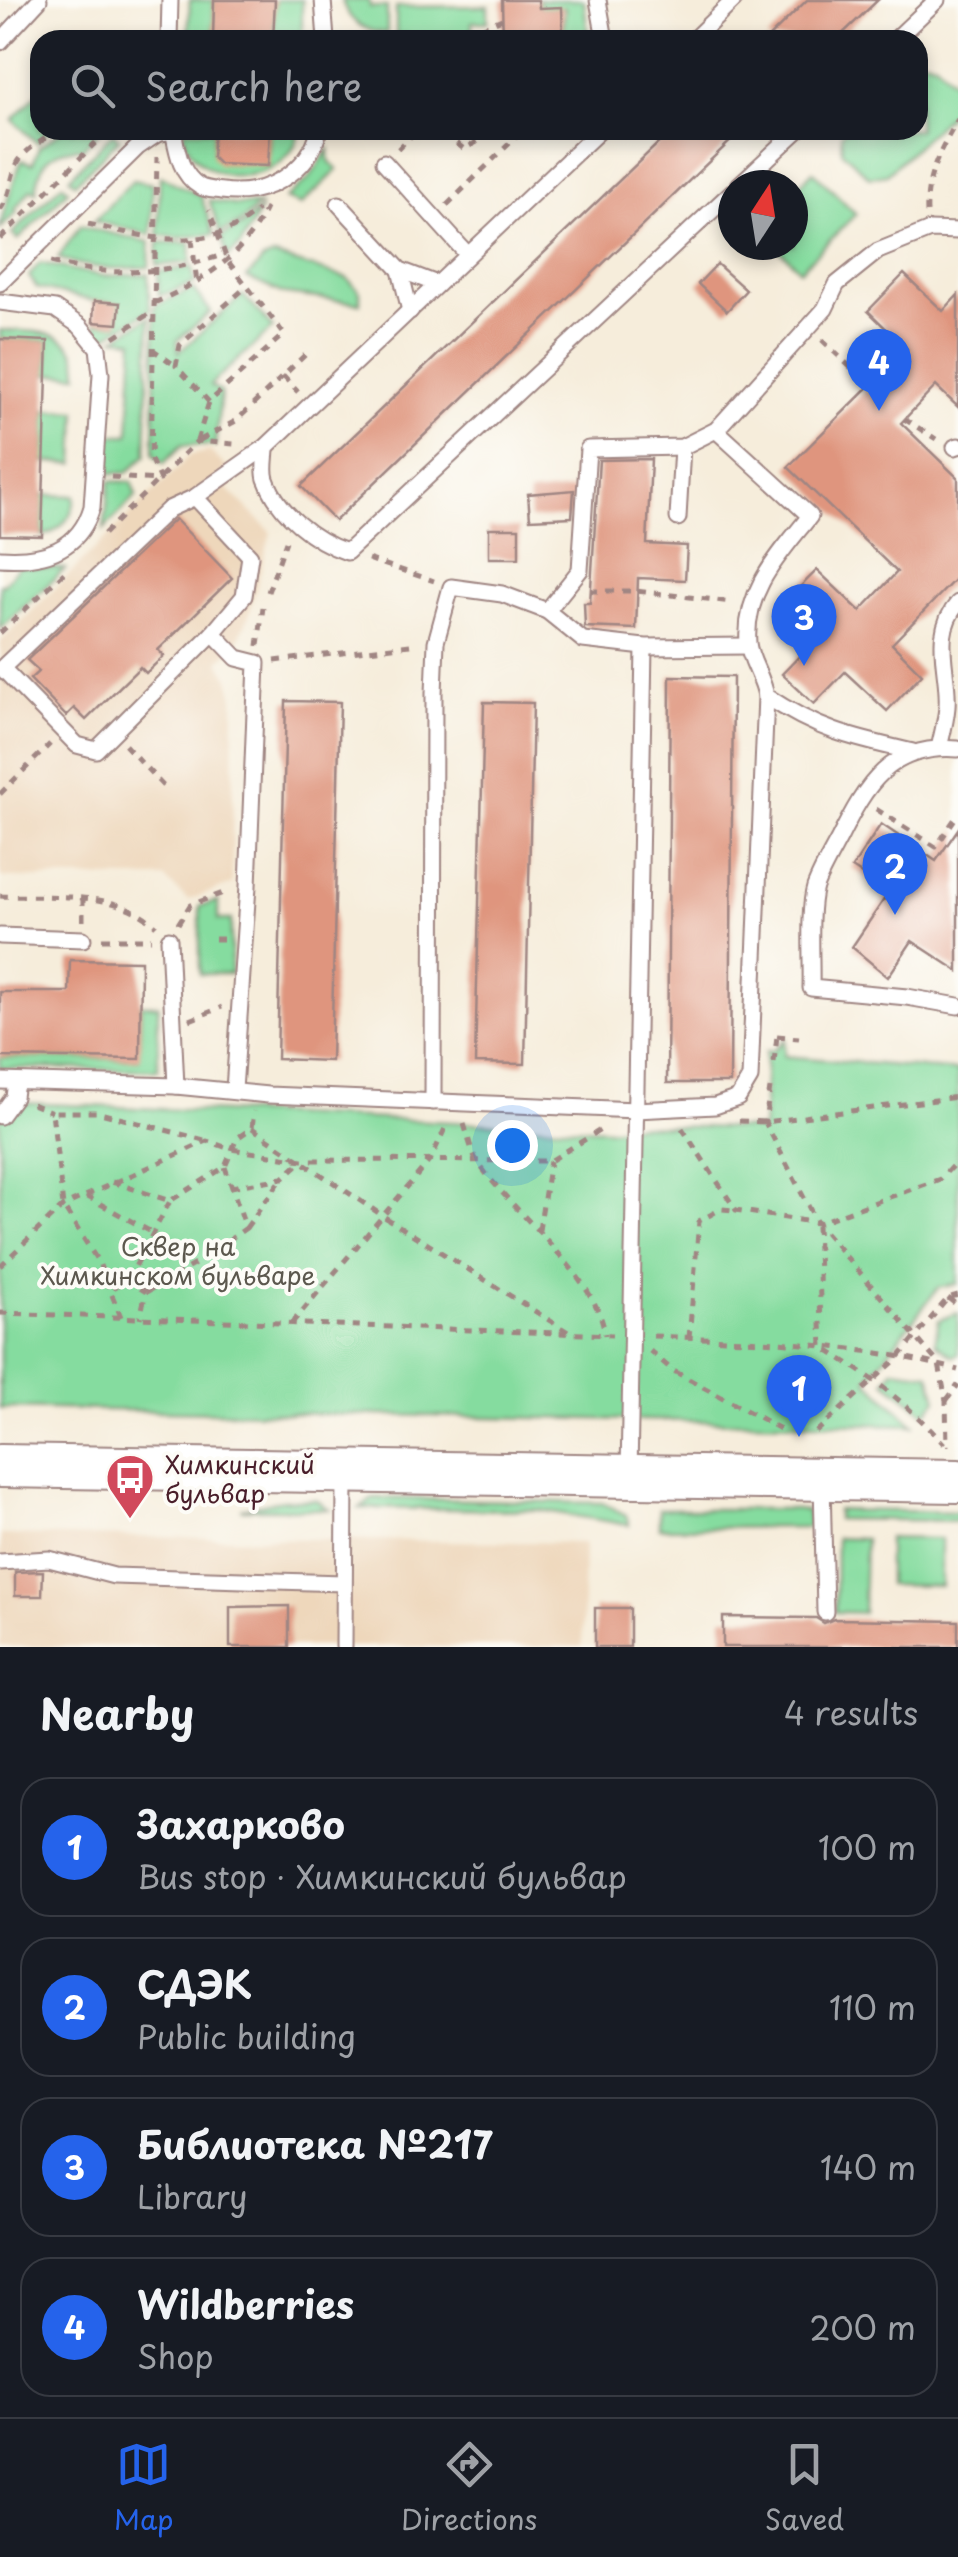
<!DOCTYPE html>
<html lang="en">
<head>
<meta charset="utf-8">
<style>
	body { margin:0; font-family:"Playpen Sans",sans-serif; background:#242831; color:#f1f3f6 }
	.compass { position:absolute; left:718px; top:170px; width:90px; height:90px; border-radius:50%; background:#171b24; box-shadow:0 5px 15px #0003; rotate:12deg }
	.you { position:absolute; left:512px; top:1145px; width:35px; height:35px; margin:-25px; border:8px solid #fff; border-radius:50%; background:#1a73e8; box-shadow:0 0 0 15px #1a73e833 }
	.badge { display:grid; place-items:center; width:65px; height:65px; border-radius:50%; background:#2563eb; color:#fff; font-size:32px; font-weight:700 }
	.pin { position:absolute; translate:-50% -82px; filter:drop-shadow(0 2px 5px #0008) }
	.pin::after { content:''; position:absolute; top:52px; width:35px; height:30px; background:inherit; clip-path:polygon(0 0,100% 0,50% 100%) }
	.list { margin:0; padding:0; list-style:none }
	h2 { display:flex; justify-content:space-between; align-items:center; height:130px; margin:0; padding:0 40px; font-size:42px }
	h2 small { font-size:32px; font-weight:400; color:#9ea1a6 }
	.list li { display:grid; grid-template-columns:65px 1fr auto; gap:30px; align-items:center; box-sizing:border-box; height:140px; margin:0 20px 20px; padding:0 20px; border:2px solid #363941; border-radius:30px }
	.list b { display:block; font-size:38px; white-space:nowrap }
	.list p { margin:0; font-size:32px; white-space:nowrap; color:#9ea1a6 }
	.list em { font-size:32px; font-style:normal; color:#9ea1a6 }
	.icon { flex:none; width:55px; height:55px; fill:none; stroke:currentColor; stroke-width:2; stroke-linecap:round; stroke-linejoin:round }
	.map { position:relative; flex:none; width:958px; height:1647px; overflow:hidden }
	.search { position:absolute; background:#171b24; box-shadow:0 5px 15px #0003; left:30px; right:30px; top:30px; height:110px; display:flex; align-items:center; gap:25px; box-sizing:border-box; padding:0 35px; border-radius:30px; color:#9ea1a6; font-size:38px }
	.sheet { height:770px; background:#171b24 }
	nav { display:flex; justify-content:space-around; align-items:center; box-sizing:border-box; height:140px; border-top:2px solid #363941; background:#171b24; font-size:28px; color:#9ea1a6 }
	nav a { display:grid; justify-items:center; gap:5px }
	nav .on { color:#2563eb }
	.map>svg:first-child { display:block }
</style>
</head>
<body>
<div class="map">
<svg width="958" height="1647" viewBox="0 0 958 1647">
	<rect width="100%" height="100%" fill="#fdfcf7"/>
	<filter id="ink" filterUnits="userSpaceOnUse"><feTurbulence type="fractalNoise" baseFrequency=".01" numOctaves="2"/><feDisplacementMap in="SourceGraphic" scale="20" xChannelSelector="R" yChannelSelector="G"/><feConvolveMatrix kernelMatrix="1 2 1 2 8 2 1 2 1" color-interpolation-filters="sRGB"/></filter>
	<filter id="wash" filterUnits="userSpaceOnUse"><feTurbulence type="fractalNoise" baseFrequency=".0048" numOctaves="4" result="noise"/><feDisplacementMap in="SourceGraphic" scale="40" xChannelSelector="R" yChannelSelector="G"/><feGaussianBlur stdDeviation="2.25" result="paint"/><feColorMatrix in="noise" values="0 0 0 0 0 0 0 0 0 0 0 0 0 0 0 0 0 1.4 0 .05"/><feComposite in="paint" operator="in"/></filter>
	<g filter="url(#wash)">
		<rect width="100%" height="100%" fill="#f6eddb"/>
		<g fill="#eed7bb">
			<polygon points="210,451 227,468 217,478 271,532 248,618 236,645 219,662 229,678 234,698 232,884 188,900 164,878 0,878 0,642 191,455"/>
			<polygon points="0,1535 584,1543 582,1647 0,1647"/>
		</g>
		<g fill="#85dc9f" stroke="#687e65" stroke-width="2.5">
			<polygon points="190,0 214,0 213,40 188,39"/>
			<polygon points="275,0 302,0 302,40 273,40"/>
			<path d="M 342,0 L 369,0 L 370,7 L 387,7 L 387,33 C 366,33 347,21 342,0 Z"/>
			<polygon points="538,0 584,0 588,36 563,36 565,8 539,8"/>
			<polygon points="488,6 488,22 472,22 472,34 396,35 396,7"/>
			<polygon points="924,59 935,62 958,86 958,106 887,174 869,177 842,151 841,135 845,130 918,130 918,61"/>
			<polygon points="40,91 40,130 49,130 37,143 13,120"/>
			<path d="M 63,130 L 99,132 L 83,148 C 50,148 40,161 36,192 L 31,189 L 15,209 L 17,212 L 0,229 C 0,221 17,171 22,160 L 33,164 L 39,147 Z"/>
			<path d="M 183,130 L 214,130 L 213,156 L 268,166 L 270,130 L 299,130 C 293,186 193,196 183,130 Z"/>
			<polygon points="113,133 119,139 75,183 69,178"/>
			<polygon points="329,149 329,161 338,170 301,205 285,199 309,179"/>
			<polygon points="813,171 856,214 800,270 775,245 793,245 793,191"/>
			<polygon points="160,176 201,196 214,234 178,238 158,235"/>
			<polygon points="133,180 153,184 151,235 94,221"/>
			<polygon points="62,184 68,190 18,240 12,234"/>
			<polygon points="209,200 234,205 259,205 240,223 220,233"/>
			<polygon points="261,209 240,246 228,257 221,237 242,226"/>
			<path d="M 80,226 L 150,242 L 149,267 C 116,270 89,269 58,258 Z"/>
			<polygon points="158,242 190,243 191,262 157,266"/>
			<polygon points="274,256 347,278 360,292 360,303 284,294 247,278 263,260"/>
			<polygon points="40,263 103,276 148,274 150,310 105,337 96,334 96,323 118,324 119,303 94,301 37,288 29,276"/>
			<polygon points="192,267 195,283 159,296 158,272"/>
			<polygon points="193,289 211,312 177,341 179,352 243,295 273,328 210,385 221,392 215,446 182,445 164,463 154,454 155,305"/>
			<polygon points="150,317 146,455 127,473 109,473 110,435 129,435 134,340 115,338"/>
			<path d="M 0,330 C 35,332 80,327 78,375 L 47,374 L 48,341 L 0,339 Z"/>
			<polygon points="46,410 77,411 75,464 44,462"/>
			<polygon points="110,481 132,482 136,496 104,529"/>
			<path d="M 43,495 L 75,496 C 74,515 61,532 42,536 Z"/>
			<polygon points="19,566 65,569 0,629 0,584 4,584"/>
			<polygon points="218,901 218,920 231,920 231,974 200,974 200,906"/>
			<polygon points="141,1005 158,1005 158,1070 0,1068 0,1057 139,1059"/>
			<polygon points="785,1039 784,1056 958,1071 958,1284 938,1288 867,1380 914,1425 0,1408 0,1102 609,1129 639,1125 763,1129 766,1051 773,1051"/>
			<polygon points="958,1313 958,1354 953,1356 935,1343 939,1320"/>
			<polygon points="894,1369 930,1374 937,1399 926,1413 885,1381"/>
			<polygon points="374,1498 602,1503 626,1515 629,1525 540,1510 360,1508"/>
			<polygon points="282,1500 316,1500 329,1509 241,1509"/>
			<polygon points="659,1509 797,1509 807,1511 810,1527 659,1528"/>
			<polygon points="837,1510 958,1512 958,1521 837,1519"/>
			<polygon points="836,1538 865,1539 863,1613 835,1612"/>
			<polygon points="888,1538 941,1539 941,1586 888,1585"/>
		</g>
		<g id="blocks">
			<g fill="#df957e">
				<polygon points="214,0 275,0 273,40 213,40"/>
				<polygon points="502,0 538,0 539,8 562,7 563,40 503,40"/>
				<polygon points="807,0 878,0 836,40 766,40"/>
				<polygon points="214,130 270,130 268,166 219,164 212,157"/>
				<polygon points="672,130 742,130 335,521 301,486"/>
				<polygon points="717,264 746,290 727,311 698,284"/>
				<polygon points="904,274 943,311 958,295 958,407 936,386 901,423 958,478 958,576 892,644 922,674 887,711 845,672 814,704 782,674 818,637 783,604 817,570 860,611 897,572 788,467 907,349 868,311"/>
				<polygon points="94,301 120,303 118,324 93,322"/>
				<polygon points="0,339 48,341 42,536 0,535"/>
				<polygon points="651,459 647,544 687,546 685,580 638,578 636,629 585,627 584,603 590,603 599,460"/>
				<polygon points="574,490 572,517 530,519 528,494"/>
				<polygon points="175,519 232,578 158,650 164,656 146,673 140,667 86,720 74,708 66,716 30,679 39,671 27,660"/>
				<rect x="489" y="528" width="30" height="30"/>
				<polygon points="670,676 733,677 730,1083 667,1083"/>
				<polygon points="286,701 340,702 331,1061 277,1059"/>
				<polygon points="484,702 533,703 525,1064 475,1063"/>
				<polygon points="881,824 936,861 958,829 958,971 912,941 888,977 852,947 889,892 852,868"/>
				<polygon points="70,960 141,961 140,1059 0,1057 0,992 69,992"/>
				<polygon points="43,1571 42,1596 15,1596 15,1572"/>
				<polygon points="289,1606 289,1647 230,1647 230,1607"/>
				<rect x="595" y="1608" width="35" height="39"/>
				<polygon points="723,1617 816,1618 824,1623 834,1619 958,1621 958,1647 723,1647"/>
			</g>
		</g>
	</g>
	<g filter="url(#ink)">
		<use href="#blocks" fill-opacity="0" stroke="#a08683" stroke-width="2.5"/>
		<g fill="none" stroke-linecap="round" stroke-linejoin="round">
			<g stroke="#a08683" stroke-width="19">
				<g id="lane">
					<polyline points="323,0 326,40"/>
					<polyline points="598,0 605,40"/>
					<polyline points="169,40 170,0"/>
					<polyline points="693,40 734,0"/>
					<polyline points="895,40 937,0"/>
					<polyline points="0,42 39,0"/>
					<path d="M 173,130 C 177,150 180,174 199,186 C 205,190 215,190 222,191 C 265,197 309,173 319,130"/>
					<polyline points="384,162 468,255"/>
					<polyline points="739,185 798,130"/>
					<polyline points="339,204 400,270 437,284"/>
					<polyline points="400,270 410,311"/>
					<polyline points="0,283 138,147 157,134 173,131"/>
					<path d="M 0,302 L 55,309 L 80,326 L 98,348 L 101,374 L 92,507 C 79,551 42,561 0,558"/>
					<path d="M 716,430 L 810,516 C 780,554 744,590 748,643 C 750,661 763,677 766,696 C 819,731 852,738 913,752"/>
					<path d="M 266,447 C 266,457 263,470 266,479 C 278,513 314,541 347,552 L 733,191"/>
					<polyline points="955,447 958,446"/>
					<polyline points="195,497 250,556 244,596 213,633 96,750 77,745 2,668 169,509 195,497 266,447 600,130"/>
					<polyline points="678,518 682,447"/>
					<polyline points="547,611 580,570 588,449 682,447 716,430 825,309 837,284 878,251 930,230 958,231"/>
					<polyline points="213,633 237,658 257,663 248,886 234,1090"/>
					<path d="M 939,748 C 942,735 946,720 947,707 C 950,672 930,635 958,603"/>
					<path d="M 958,749 C 890,744 866,784 839,839 C 831,854 821,871 815,887 C 808,910 812,962 811,988 L 907,997 L 958,1006"/>
					<polyline points="0,936 83,939"/>
					<polyline points="169,939 176,1086"/>
					<polyline points="0,1081 176,1086 268,1095 636,1110 715,1106 738,1098 750,1078 766,696"/>
					<polyline points="433,1102 434,693 436,642 451,587 502,594 547,611 583,640 644,647 748,646"/>
					<polyline points="0,1116 14,1097 16,1082"/>
					<polyline points="629,1474 644,647"/>
					<polyline points="822,1482 825,1612"/>
					<polyline points="0,1562 49,1559 114,1576 343,1583"/>
					<polyline points="344,1647 345,1476"/>
				</g>
			</g>
			<g stroke="#a08683" stroke-width="46">
				<polyline id="secondary" points="0,1466 958,1481"/>
			</g>
			<g stroke="#a08683" stroke-width="5" stroke-dasharray="8 8" stroke-linecap="butt">
				<polyline points="470,40 481,28 502,19"/>
				<polyline points="451,130 451,139 464,149 479,141 479,130"/>
				<polyline points="398,149 417,130"/>
				<polyline points="447,205 523,130"/>
				<path d="M 0,210 C 11,195 10,177 18,162 C 26,148 46,139 59,130"/>
				<path d="M 927,213 C 925,176 941,150 958,119"/>
				<path d="M 88,224 C 146,237 209,256 258,210"/>
				<polyline points="0,239 108,130"/>
				<polyline points="192,239 197,284"/>
				<path d="M 51,262 C 111,278 167,274 225,254"/>
				<path d="M 154,303 C 201,282 244,257 266,208"/>
				<polyline points="114,337 153,311"/>
				<polyline points="822,340 870,386"/>
				<polyline points="152,349 176,366"/>
				<polyline points="283,376 298,392"/>
				<polyline points="209,402 176,366 180,345 246,287"/>
				<polyline points="904,419 936,439"/>
				<polyline points="200,440 236,421 307,353"/>
				<polyline points="197,441 209,402 284,334 227,260 209,210"/>
				<polyline points="111,477 160,480 151,460 157,157"/>
				<polyline points="104,534 197,441 234,444"/>
				<polyline points="368,559 434,581"/>
				<polyline points="590,591 636,591 733,602"/>
				<polyline points="268,592 286,541"/>
				<polyline points="0,633 67,570"/>
				<polyline points="258,646 263,607"/>
				<polyline points="275,661 418,644"/>
				<polyline points="125,745 164,787"/>
				<polyline points="0,794 50,744"/>
				<polyline points="876,809 936,847 958,814"/>
				<path d="M 0,896 C 50,898 117,889 156,926"/>
				<polyline points="83,921 83,898"/>
				<polyline points="178,924 190,905 229,891"/>
				<polyline points="102,939 151,939"/>
				<polyline points="215,939 227,939"/>
				<polyline points="190,1020 222,1007"/>
				<polyline points="777,1036 799,1038"/>
				<polyline points="774,1062 777,1036"/>
				<polyline points="770,1088 765,1122 817,1223 939,1364 946,1401 947,1446"/>
				<polyline points="32,1104 52,1112"/>
				<polyline points="739,1121 765,1122 958,1097"/>
				<path d="M 464,1124 C 468,1136 471,1151 477,1161 C 508,1209 599,1277 605,1335"/>
				<polyline points="252,1128 383,1216 568,1332"/>
				<polyline points="682,1128 736,1210 817,1223 940,1179 958,1160"/>
				<polyline points="112,1182 170,1201 225,1167 237,1138 252,1128 254,1111"/>
				<polyline points="231,1187 283,1178 303,1160"/>
				<polyline points="86,1196 153,1233"/>
				<path d="M 817,1226 L 822,1347 C 872,1377 905,1401 944,1444"/>
				<polyline points="246,1228 281,1180"/>
				<polyline points="539,1230 550,1161"/>
				<polyline points="0,1266 63,1206 207,1141 231,1149 303,1160 550,1161 602,1129"/>
				<polyline points="128,1280 170,1201"/>
				<polyline points="112,1288 128,1280 146,1292 140,1318"/>
				<polyline points="146,1292 195,1264 246,1228 225,1167"/>
				<polyline points="948,1298 958,1306"/>
				<polyline points="0,1313 612,1335"/>
				<polyline points="121,1317 99,1263 63,1206 52,1112 96,1112 204,1140"/>
				<polyline points="292,1323 431,1159 447,1124"/>
				<path d="M 653,1336 C 753,1340 861,1343 958,1370"/>
				<polyline points="689,1338 699,1221 721,1209 736,1210"/>
				<polyline points="650,1351 672,1370 784,1431"/>
				<polyline points="946,1401 958,1385"/>
				<polyline points="816,1432 899,1357 948,1298 958,1295"/>
			</g>
			<use href="#lane" stroke="#fff" stroke-width="15"/>
			<use href="#secondary" stroke="#fff" stroke-width="42"/>
		</g>
	</g>
	<defs>
		<g id="bus-pin" transform="scale(2.5)"><path d="M0 17L-7.5 6A9.5 9.5 0 1 1 7.5 6Z" fill="#d1495b" stroke="#fdfcf7"/><path d="M-5-6H5V4H4V6H2V4H-2V6H-4V4H-5ZM-3.5-4V0h7V-4ZM-3.5 1.2v1.5H-2V1.2ZM2 1.2v1.5H3.5V1.2Z" fill="#fff"/></g>
	</defs>
	<g fill-rule="evenodd">
		<use href="#bus-pin" x="130" y="1478"/>
	</g>
	<g text-anchor="middle" dominant-baseline="central" stroke-width="8" stroke-linejoin="round" paint-order="stroke">
		<g font-size="25" fill="#5c584e" stroke="#fdfcf7">
			<text x="178" y="1246">Сквер на<tspan x="178" dy="29">Химкинском бульваре</tspan></text>
		</g>
		<g font-size="25" fill="#4a1f2b" stroke="#fdfcf7" text-anchor="start">
			<text x="165" y="1464">Химкинский<tspan x="165" dy="29">бульвар</tspan></text>
		</g>
	</g>
</svg>
<svg class="compass" viewBox="-18 -18 36 36"><path d="M0-13l5 13h-10z" fill="#e53935"/><path d="M0 13l5-13h-10z" fill="#9ea1a6"/></svg>
<div class="you"></div>
<div class="pin badge" style="left:799px;top:1437px">1</div>
<div class="pin badge" style="left:895px;top:915px">2</div>
<div class="pin badge" style="left:804px;top:666px">3</div>
<div class="pin badge" style="left:879px;top:411px">4</div>
<div class="search"><svg class="icon" aria-label="search" viewBox="0 0 24 24"><circle cx="10" cy="10" r="6"/><path d="M15 15l6 6"/></svg>Search here</div>
</div>
<section class="sheet">
<h2>Nearby<small>4 results</small></h2>
<ul class="list">
<li><span class="badge">1</span><div><b>Захарково</b><p>Bus stop · Химкинский бульвар</p></div><em>100 m</em></li>
<li><span class="badge">2</span><div><b>СДЭК</b><p>Public building</p></div><em>110 m</em></li>
<li><span class="badge">3</span><div><b>Библиотека №217</b><p>Library</p></div><em>140 m</em></li>
<li><span class="badge">4</span><div><b>Wildberries</b><p>Shop</p></div><em>200 m</em></li>
</ul>
</section>
<nav>
<a class="on"><svg class="icon" aria-label="map" viewBox="0 0 24 24"><path d="M3 6l6-2 6 2 6-2v14l-6 2-6-2-6 2zM9 4v14M15 6v14"/></svg>Map</a>
<a><svg class="icon" aria-label="directions" viewBox="0 0 24 24"><path d="M12 3l9 9-9 9-9-9zM9 14v-3h6M13 9l2 2-2 2"/></svg>Directions</a>
<a><svg class="icon" aria-label="saved" viewBox="0 0 24 24"><path d="M7 4h10v16l-5-4-5 4z"/></svg>Saved</a>
</nav>
</body>
</html>
